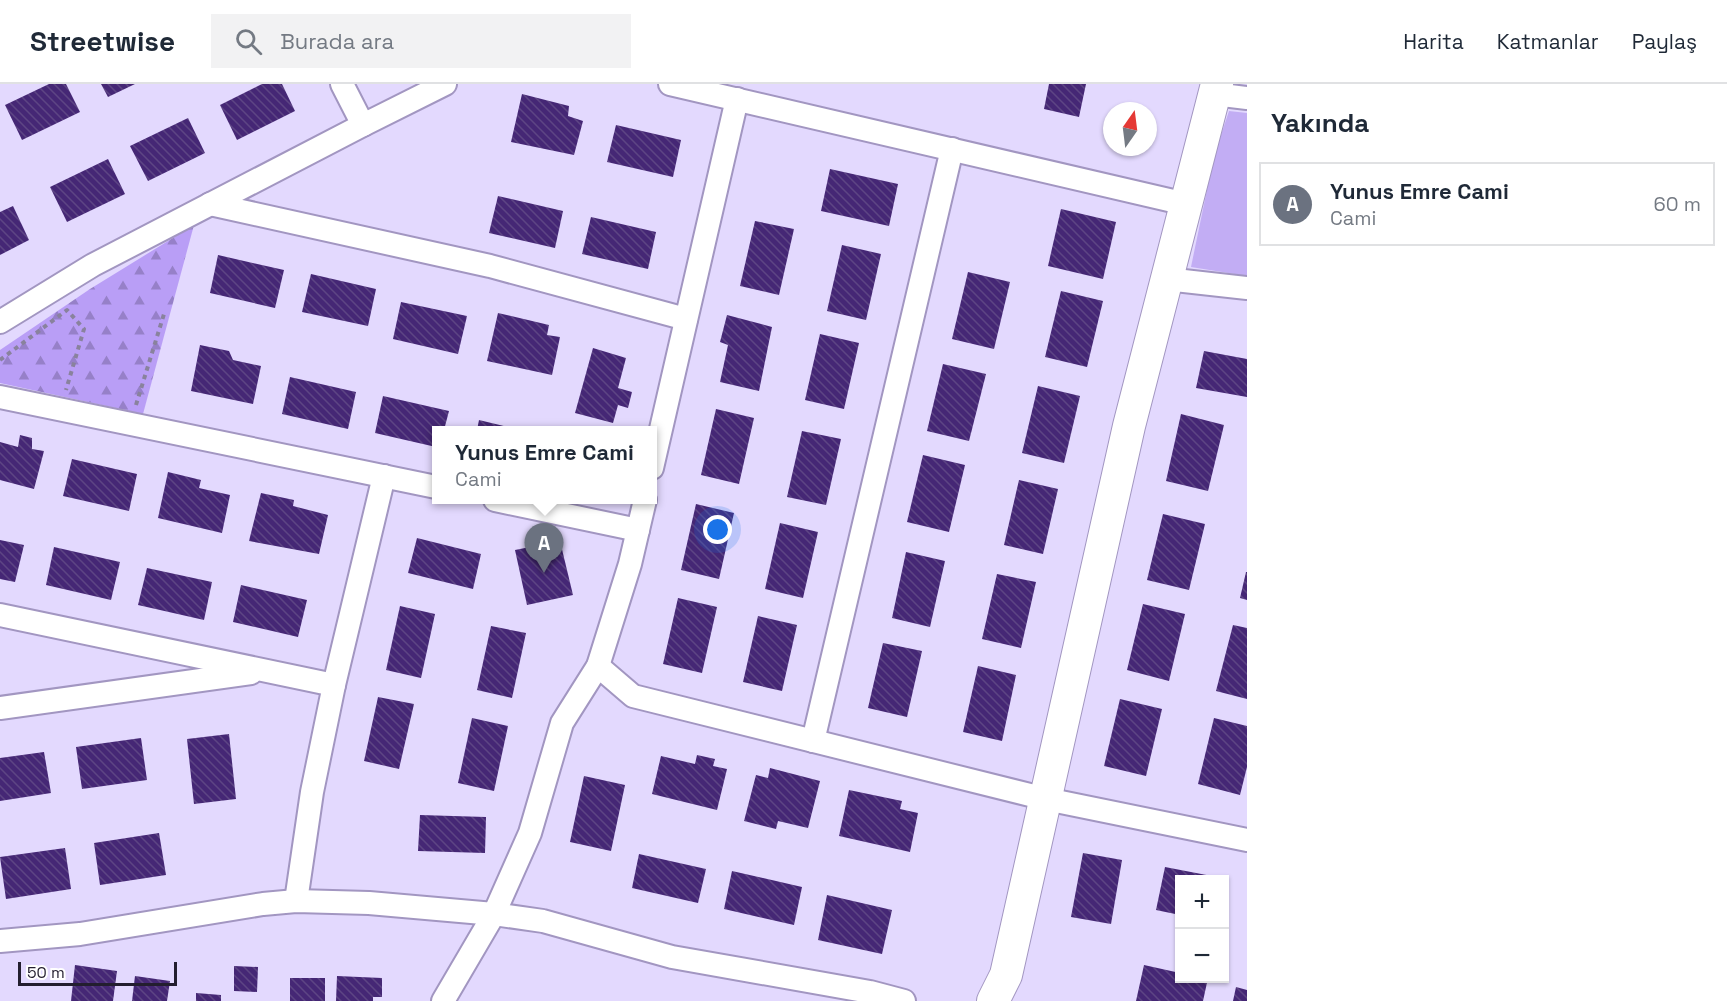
<!DOCTYPE html>
<html lang="tr">
<head>
<meta charset="utf-8">
<style>
	body { margin:0; font-family:"Space Grotesk",sans-serif; background:#f2f2f3; color:#1f2937 }
	.controls { position:absolute; right:18px; bottom:18px; display:grid; overflow:hidden; border-radius:0px; box-shadow:0 2px 4px #0004 }
	.controls button { width:54px; height:54px; display:grid; place-items:center; padding:0; border:0; border-bottom:2px solid #e0e1e3; background:#fff; color:#1f2937; font:30px sans-serif }
	.compass { position:absolute; left:1103px; top:18px; width:54px; height:54px; border-radius:50%; background:#fff; box-shadow:0 2px 4px #0004; rotate:14deg }
	.scale { position:absolute; left:18px; bottom:15px; width:159px; box-sizing:border-box; padding-left:6px; border:3px solid #231e2f; border-top:0; font-size:16px; line-height:21px; white-space:nowrap; color:#231e2f; -webkit-text-stroke:4px #fff; paint-order:stroke }
	.you { position:absolute; left:718px; top:446px; width:21px; height:21px; margin:-15px; border:4px solid #fff; border-radius:50%; background:#1a73e8; box-shadow:0 0 0 9px #1a73e833 }
	.badge { display:grid; place-items:center; width:39px; height:39px; border-radius:50%; background:#2563eb; color:#fff; font-size:20px; font-weight:700 }
	.pin { position:absolute; translate:-50% -50px; filter:drop-shadow(0 2px 3px #0008) }
	.pin::after { content:''; position:absolute; top:32px; width:21px; height:18px; background:inherit; clip-path:polygon(0 0,100% 0,50% 100%) }
	.popup { position:absolute; left:432px; top:342px; width:225px; height:78px; box-sizing:border-box; display:grid; place-content:center; border-radius:0px; background:#fff; filter:drop-shadow(0 2px 4px #0005); font-size:20px; white-space:nowrap; color:#747a83 }
	.popup b { font-size:22px; color:#1f2937 }
	.popup::after { content:''; position:absolute; left:50%; top:100%; margin-left:-12px; border:12px solid transparent; border-top-color:#fff }
	.list { margin:0; padding:0; list-style:none }
	h2 { display:flex; justify-content:space-between; align-items:center; height:78px; margin:0; padding:0 24px; font-size:26px }
	h2 small { font-size:20px; font-weight:400; color:#747a83 }
	.list li { display:grid; grid-template-columns:39px 1fr auto; gap:18px; align-items:center; box-sizing:border-box; height:84px; margin:0 12px 12px; padding:0 12px; border:2px solid #e0e1e3; border-radius:0px }
	.list b { display:block; font-size:22px; white-space:nowrap }
	.list p { margin:0; font-size:20px; white-space:nowrap; color:#747a83 }
	.list em { font-size:20px; font-style:normal; color:#747a83 }
	.icon { flex:none; width:33px; height:33px; fill:none; stroke:currentColor; stroke-width:2; stroke-linecap:round; stroke-linejoin:round }
	.map { position:relative; flex:none; width:1247px; height:917px; overflow:hidden }
	header { display:flex; align-items:center; gap:36px; box-sizing:border-box; height:84px; padding:0 30px; background:#fff; border-bottom:2px solid #e0e1e3 }
	header strong { font-size:28px }
	nav { display:flex; gap:33px; margin-inline-start:auto; font-size:21px }
	.search { width:420px; height:54px; background:#f2f2f3; display:flex; align-items:center; gap:15px; box-sizing:border-box; padding:0 21px; border-radius:0px; color:#747a83; font-size:22px }
	main { display:flex }
	aside { flex:1; background:#fff }
	.map>svg:first-child { display:block }
</style>
</head>
<body>
<header>
<strong>Streetwise</strong>
<div class="search"><svg class="icon" aria-label="search" viewBox="0 0 24 24"><circle cx="10" cy="10" r="6"/><path d="M15 15l6 6"/></svg>Burada ara</div>
<nav><a>Harita</a><a>Katmanlar</a><a>Paylaş</a></nav>
</header>
<main>
<div class="map">
<svg width="1247" height="917" viewBox="0 0 1247 917">
	<defs>
		<pattern id="forest-firs" width="22" height="20" patternUnits="userSpaceOnUse" patternTransform="scale(1.5)"><rect width="22" height="20" fill="#b99ef6"/><path d="M5 1l3.5 6h-7zM16 11l3.5 6h-7z" fill="#9680c8"/></pattern>
		<pattern id="building-back-hatch" width="6" height="6" patternUnits="userSpaceOnUse" patternTransform="scale(1.5)"><rect width="6" height="6" fill="#452775"/><path d="M-1 5l2 2M0 0l6 6M5-1l2 2" fill="none" stroke="#5d4584"/></pattern>
	</defs>
	<rect width="100%" height="100%" fill="#e3d9fe"/>
	<polygon fill="#c2adf4" points="1229,27 1247,29 1247,192 1191,183 1214,72"/>
	<polygon fill="url(#forest-firs)" points="194,141 143,330 0,299 0,266 90,205"/>
	<g fill="url(#building-back-hatch)">
		<polygon points="49,0 66,0 80,28 22,56 5,21"/>
		<polygon points="101,0 135,0 108,13"/>
		<polygon points="262,0 282,0 295,27 237,56 220,21"/>
		<polygon points="1049,0 1086,0 1079,33 1044,25"/>
		<polygon points="522,10 569,22 568,32 583,37 574,71 511,58"/>
		<polygon points="188,34 205,69 148,97 130,62"/>
		<polygon points="616,41 681,56 673,93 607,78"/>
		<polygon points="108,75 125,110 67,138 50,103"/>
		<polygon points="830,85 898,100 889,142 821,127"/>
		<polygon points="498,112 563,127 555,164 489,149"/>
		<polygon points="13,122 29,156 0,171 0,128"/>
		<polygon points="1061,125 1116,138 1103,195 1048,182"/>
		<polygon points="591,133 656,148 648,185 582,170"/>
		<polygon points="755,137 794,145 779,211 740,202"/>
		<polygon points="842,161 881,170 866,236 827,227"/>
		<polygon points="218,171 284,186 275,224 210,209"/>
		<polygon points="968,188 1010,198 994,265 952,255"/>
		<polygon points="311,190 376,205 368,242 302,228"/>
		<polygon points="1061,207 1103,217 1087,283 1045,273"/>
		<polygon points="401,218 467,232 458,270 393,255"/>
		<polygon points="498,229 549,241 547,251 560,253 552,291 487,277"/>
		<polygon points="727,231 772,243 759,307 720,298 728,261 720,258"/>
		<polygon points="820,250 859,259 844,325 805,316"/>
		<polygon points="200,261 229,267 233,276 261,282 253,320 191,307"/>
		<polygon points="593,264 626,274 618,304 632,308 628,324 618,321 613,339 575,329"/>
		<polygon points="1204,267 1247,275 1247,313 1196,304"/>
		<polygon points="943,280 986,290 969,357 927,347"/>
		<polygon points="290,293 356,308 348,345 282,330"/>
		<polygon points="1038,302 1080,312 1064,379 1022,369"/>
		<polygon points="383,312 449,327 444,346 436,346 436,363 375,349"/>
		<polygon points="716,325 754,334 739,400 701,391"/>
		<polygon points="1181,330 1224,341 1208,407 1166,397"/>
		<polygon points="479,336 521,346 477,346"/>
		<polygon points="802,347 841,355 826,421 787,413"/>
		<polygon points="20,351 32,354 32,365 44,367 34,405 0,396 0,358 18,363"/>
		<polygon points="923,371 965,381 949,448 907,438"/>
		<polygon points="72,375 137,390 129,427 63,412"/>
		<polygon points="168,388 201,396 199,404 230,411 222,449 158,434"/>
		<polygon points="1019,396 1058,405 1043,470 1004,461"/>
		<polygon points="261,409 294,416 293,422 328,431 319,470 249,457"/>
		<polygon points="696,420 734,429 719,495 681,486"/>
		<polygon points="1163,430 1205,440 1189,506 1147,496"/>
		<polygon points="780,439 818,448 803,514 765,505"/>
		<polygon points="417,454 481,470 473,505 408,489"/>
		<polygon points="0,456 24,461 15,498 0,495"/>
		<polygon points="560,457 573,511 527,521 515,466"/>
		<polygon points="54,463 120,478 111,516 46,501"/>
		<polygon points="906,468 945,477 930,543 892,534"/>
		<polygon points="147,484 212,498 204,536 138,521"/>
		<polygon points="1246,488 1247,488 1247,516 1240,514"/>
		<polygon points="997,490 1036,498 1021,564 982,555"/>
		<polygon points="241,501 307,516 298,553 233,538"/>
		<polygon points="678,514 717,523 702,589 663,580"/>
		<polygon points="1143,520 1185,530 1169,597 1127,586"/>
		<polygon points="400,522 435,530 421,594 386,586"/>
		<polygon points="758,532 797,541 782,607 743,598"/>
		<polygon points="1233,541 1247,544 1247,615 1216,607"/>
		<polygon points="491,542 526,549 512,614 477,606"/>
		<polygon points="883,559 922,567 907,633 868,624"/>
		<polygon points="978,582 1016,591 1002,657 963,648"/>
		<polygon points="378,613 414,620 399,685 364,677"/>
		<polygon points="1120,615 1162,625 1146,692 1104,682"/>
		<polygon points="472,634 508,642 494,707 458,699"/>
		<polygon points="1214,634 1247,642 1247,683 1240,711 1198,700"/>
		<polygon points="229,650 236,715 194,720 187,655"/>
		<polygon points="141,654 147,696 82,705 76,663"/>
		<polygon points="44,668 51,709 0,717 0,674"/>
		<polygon points="697,671 715,675 713,682 727,685 717,726 652,710 661,672 695,680"/>
		<polygon points="770,684 820,697 808,744 778,737 776,745 744,737 756,691 768,694"/>
		<polygon points="584,692 625,701 611,767 570,758"/>
		<polygon points="849,706 902,717 900,725 918,729 910,768 839,752"/>
		<polygon points="420,731 486,733 485,769 418,767"/>
		<polygon points="159,749 166,791 100,801 94,759"/>
		<polygon points="65,764 71,805 6,815 0,773"/>
		<polygon points="1083,769 1122,776 1111,840 1071,833"/>
		<polygon points="639,770 706,785 698,819 632,804"/>
		<polygon points="1165,783 1222,794 1222,796 1180,796 1180,831 1156,826"/>
		<polygon points="732,787 802,803 794,841 724,825"/>
		<polygon points="827,811 892,826 882,870 818,856"/>
		<polygon points="75,881 117,887 113,917 71,917"/>
		<polygon points="1144,881 1180,889 1180,894 1208,894 1203,917 1136,917"/>
		<polygon points="234,882 258,883 257,908 234,907"/>
		<polygon points="135,892 170,897 167,917 132,917"/>
		<polygon points="337,892 382,894 382,913 373,913 373,917 336,917"/>
		<rect x="290" y="894" width="35" height="23"/>
		<polygon points="1236,903 1247,906 1247,917 1233,917"/>
		<polygon points="196,909 221,911 221,917 196,917"/>
	</g>
	<g fill="none" stroke-linecap="round" stroke-linejoin="round">
		<g stroke="#a296c1" stroke-width="26">
			<g id="street">
				<polyline points="342,0 363,41"/>
				<polyline points="670,0 1186,120"/>
				<polyline points="1214,10 1247,14"/>
				<polyline points="210,120 490,182 686,235"/>
				<polyline points="1166,195 1247,204"/>
				<polyline points="0,238 93,181 363,41 445,0"/>
				<polyline points="0,313 436,403"/>
				<polyline points="652,384 737,15"/>
				<polyline points="495,416 638,446"/>
				<polyline points="0,531 334,601"/>
				<polyline points="598,582 633,612 1046,715 1247,756"/>
				<polyline points="0,624 251,589"/>
				<polyline points="813,657 952,65"/>
				<polyline points="296,817 312,708 334,601 384,392"/>
				<polyline points="0,857 80,850 263,820 296,817 369,819 494,830 543,837 672,873 870,908 904,917"/>
				<polyline points="443,917 494,830 530,749 562,639 598,582 630,480 645,416"/>
			</g>
		</g>
		<g stroke="#a296c1" stroke-width="34">
			<polyline id="secondary" points="993,917 1006,891 1129,342 1217,0"/>
		</g>
		<g stroke="#89829d" stroke-width="4" stroke-dasharray="4.5 4.5" stroke-linecap="butt">
			<polyline points="0,276 67,226 84,245 66,306"/>
			<polyline points="136,321 164,230"/>
		</g>
		<use href="#street" stroke="#fff" stroke-width="22"/>
		<use href="#secondary" stroke="#fff" stroke-width="32"/>
	</g>
</svg>
<div class="controls">
<button>+</button>
<button>−</button>
</div>
<svg class="compass" viewBox="-18 -18 36 36"><path d="M0-13l5 13h-10z" fill="#e53935"/><path d="M0 13l5-13h-10z" fill="#747a83"/></svg>
<div class="scale">50 m</div>
<div class="you"></div>
<div class="pin badge" style="left:544px;top:489px;background:#6b7280">A</div>
<div class="popup"><b>Yunus Emre Cami</b>Cami</div>
</div>
<aside>
<h2>Yakında<small></small></h2>
<ul class="list">
<li><span class="badge" style="background:#6b7280">A</span><div><b>Yunus Emre Cami</b><p>Cami</p></div><em>60 m</em></li>
</ul>
</aside>
</main>
</body>
</html>
